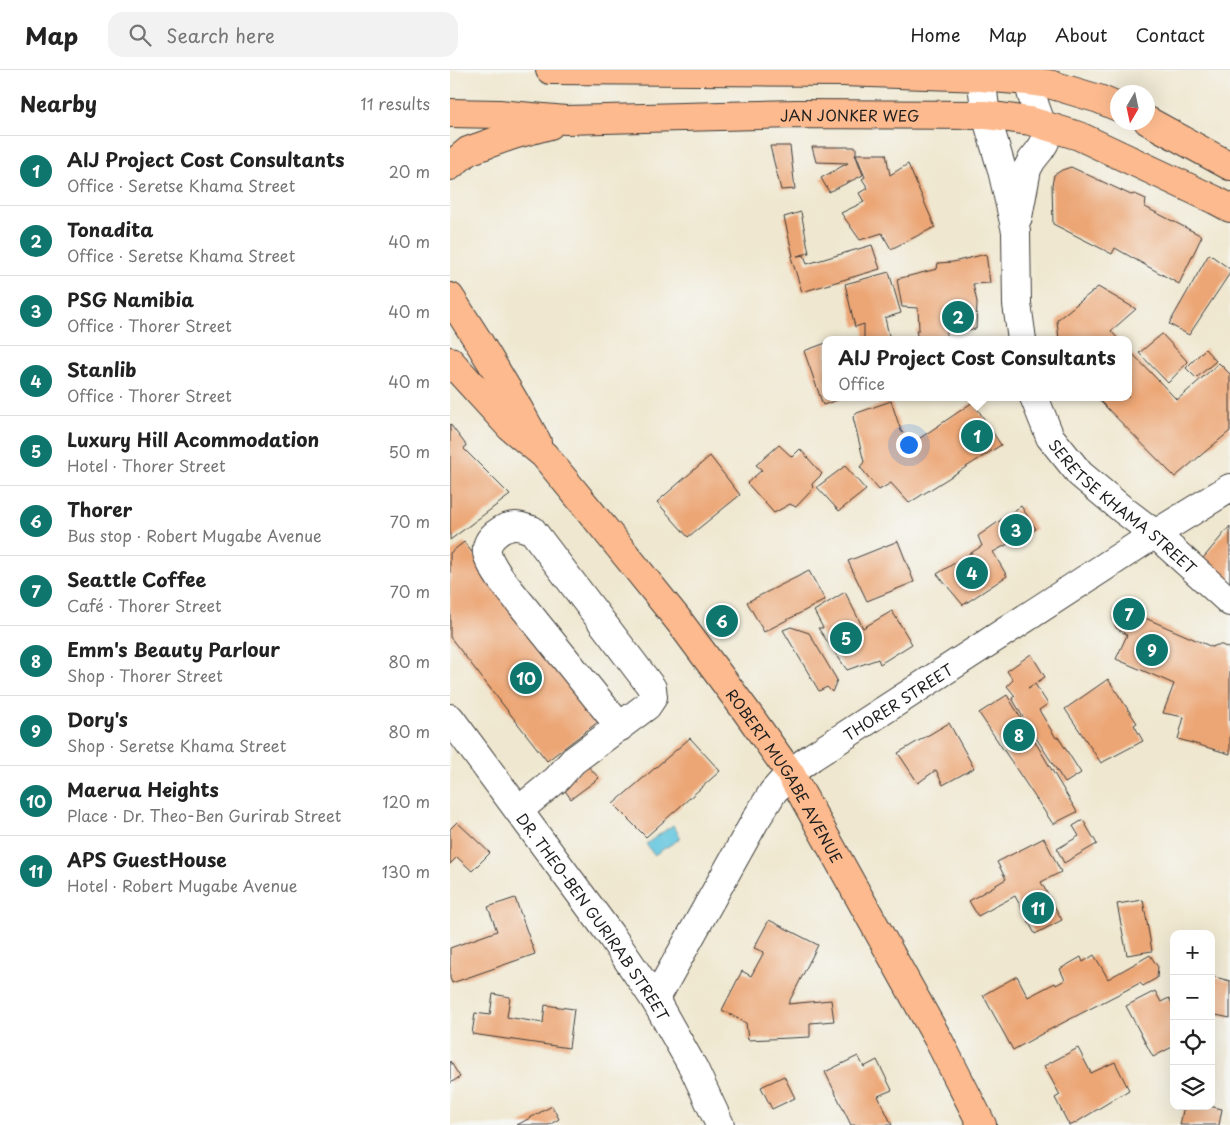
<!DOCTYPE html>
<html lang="en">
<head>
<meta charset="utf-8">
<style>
	body { margin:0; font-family:"Playpen Sans",sans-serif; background:#f2f2f2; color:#222 }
	.controls { position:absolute; right:15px; bottom:15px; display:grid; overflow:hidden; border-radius:10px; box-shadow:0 5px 20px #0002 }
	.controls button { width:45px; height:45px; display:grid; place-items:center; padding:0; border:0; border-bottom:1px solid #e0e0e0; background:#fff; color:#222; font:25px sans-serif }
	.compass { position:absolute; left:660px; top:15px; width:45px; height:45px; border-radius:50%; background:#fff; box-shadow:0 5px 20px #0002; rotate:189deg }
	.you { position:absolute; left:458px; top:374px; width:18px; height:18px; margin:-12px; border:4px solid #fff; border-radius:50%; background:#1a73e8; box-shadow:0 0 0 8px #1a73e833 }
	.badge { display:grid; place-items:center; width:32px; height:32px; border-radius:50%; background:#0f766e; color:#fff; font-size:16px; font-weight:700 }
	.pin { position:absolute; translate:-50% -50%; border:2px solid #fff; box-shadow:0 1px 5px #0006 }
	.popup { position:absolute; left:372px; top:266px; width:310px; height:65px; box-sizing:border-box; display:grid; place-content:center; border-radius:10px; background:#fff; filter:drop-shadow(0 1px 4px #0005); font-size:16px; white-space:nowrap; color:#767676 }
	.popup b { font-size:19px; color:#222 }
	.popup::after { content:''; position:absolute; left:50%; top:100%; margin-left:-10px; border:10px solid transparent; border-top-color:#fff }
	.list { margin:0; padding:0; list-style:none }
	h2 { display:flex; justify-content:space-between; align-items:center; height:65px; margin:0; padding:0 20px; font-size:21px }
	h2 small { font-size:16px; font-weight:400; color:#767676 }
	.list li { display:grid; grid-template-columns:32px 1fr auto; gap:15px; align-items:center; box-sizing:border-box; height:70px; padding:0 20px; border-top:1px solid #e0e0e0 }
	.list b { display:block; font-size:19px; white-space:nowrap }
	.list p { margin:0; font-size:16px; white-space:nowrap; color:#767676 }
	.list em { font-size:16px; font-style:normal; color:#767676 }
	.icon { flex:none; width:28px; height:28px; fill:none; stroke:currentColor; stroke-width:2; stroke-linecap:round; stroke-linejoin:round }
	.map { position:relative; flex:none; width:780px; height:1055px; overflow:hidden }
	header { display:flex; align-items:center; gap:30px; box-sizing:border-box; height:70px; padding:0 25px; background:#fff; border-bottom:1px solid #e0e0e0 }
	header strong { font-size:24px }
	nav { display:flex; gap:28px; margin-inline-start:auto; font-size:18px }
	.search { width:350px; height:45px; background:#f2f2f2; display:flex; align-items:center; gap:12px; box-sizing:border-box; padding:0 18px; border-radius:15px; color:#767676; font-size:19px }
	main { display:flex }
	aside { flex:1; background:#fff }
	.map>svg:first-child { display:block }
</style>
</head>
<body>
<header>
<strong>Map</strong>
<div class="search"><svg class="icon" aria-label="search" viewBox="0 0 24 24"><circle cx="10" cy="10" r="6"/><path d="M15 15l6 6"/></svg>Search here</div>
<nav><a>Home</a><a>Map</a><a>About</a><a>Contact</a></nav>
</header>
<main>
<aside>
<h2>Nearby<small>11 results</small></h2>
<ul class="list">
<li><span class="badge">1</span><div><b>AIJ Project Cost Consultants</b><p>Office · Seretse Khama Street</p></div><em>20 m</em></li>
<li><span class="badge">2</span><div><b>Tonadita</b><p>Office · Seretse Khama Street</p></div><em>40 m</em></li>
<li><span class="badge">3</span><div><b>PSG Namibia</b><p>Office · Thorer Street</p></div><em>40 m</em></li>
<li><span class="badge">4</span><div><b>Stanlib</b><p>Office · Thorer Street</p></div><em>40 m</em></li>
<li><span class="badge">5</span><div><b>Luxury Hill Acommodation</b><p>Hotel · Thorer Street</p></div><em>50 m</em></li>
<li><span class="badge">6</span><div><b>Thorer</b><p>Bus stop · Robert Mugabe Avenue</p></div><em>70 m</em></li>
<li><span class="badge">7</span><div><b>Seattle Coffee</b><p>Café · Thorer Street</p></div><em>70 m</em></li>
<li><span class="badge">8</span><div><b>Emm's Beauty Parlour</b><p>Shop · Thorer Street</p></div><em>80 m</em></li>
<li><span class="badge">9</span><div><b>Dory's</b><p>Shop · Seretse Khama Street</p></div><em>80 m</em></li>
<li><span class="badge">10</span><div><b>Maerua Heights</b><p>Place · Dr. Theo-Ben Gurirab Street</p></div><em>120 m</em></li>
<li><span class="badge">11</span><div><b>APS GuestHouse</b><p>Hotel · Robert Mugabe Avenue</p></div><em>130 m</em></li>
</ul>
</aside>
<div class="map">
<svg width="780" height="1055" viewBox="0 0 780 1055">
	<rect width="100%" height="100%" fill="#f6f6f2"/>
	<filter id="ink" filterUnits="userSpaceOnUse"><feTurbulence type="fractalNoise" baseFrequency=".02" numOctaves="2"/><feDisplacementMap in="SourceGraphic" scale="10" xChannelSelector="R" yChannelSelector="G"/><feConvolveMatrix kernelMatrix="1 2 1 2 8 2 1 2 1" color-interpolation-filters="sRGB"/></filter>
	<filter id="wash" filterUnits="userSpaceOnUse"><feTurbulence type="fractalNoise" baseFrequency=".0096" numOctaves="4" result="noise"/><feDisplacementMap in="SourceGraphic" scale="20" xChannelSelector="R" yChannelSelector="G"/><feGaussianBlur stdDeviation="1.12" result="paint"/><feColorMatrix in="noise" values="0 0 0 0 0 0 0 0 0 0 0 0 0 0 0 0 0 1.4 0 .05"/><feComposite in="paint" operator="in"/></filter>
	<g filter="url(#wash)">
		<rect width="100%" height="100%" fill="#efe7cf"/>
		<polygon fill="#61c5de" stroke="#3e707d" points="223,755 231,768 204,785 196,774"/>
		<g id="blocks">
			<g fill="#eca675">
				<polygon points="320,76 340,76 345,119 331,120"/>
				<polygon points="362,77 406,77 406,83 405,84 413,105 379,122 371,108 398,93 366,92"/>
				<polygon points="406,84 436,84 440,105 458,94 485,157 441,179 432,163 410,170 391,143 414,132 409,123 418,118 412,109 415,107"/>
				<polygon points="621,97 681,125 685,124 696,129 695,137 752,166 729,214 665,178 662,184 603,154 602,115 604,105 612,100"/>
				<polygon points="351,142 359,183 347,186 354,185 357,194 422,175 430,199 352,222 341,187 343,186 334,147"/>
				<polygon points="536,184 540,213 523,214 527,232 526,259 496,262 496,270 468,270 466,260 469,260 468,238 452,237 447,209 487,199 488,193 503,192"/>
				<polygon points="759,184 780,199 780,203 739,265 719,254"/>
				<polygon points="439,202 451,243 435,248 440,270 414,270 414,254 405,257 395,214"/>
				<polygon points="648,217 686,239 661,261 669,270 609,270 607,250"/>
				<polygon points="712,264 738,292 718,313 689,283"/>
				<polygon points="376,273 376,327 393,328 373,335 354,281"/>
				<polygon points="678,279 727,330 769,293 780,304 780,361 725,407 646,327 678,327"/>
				<polygon points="755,279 766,291 746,308 736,298"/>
				<polygon points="441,331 451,361 457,367 453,369 457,377 523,332 551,375 459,433 441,413 429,420 410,397 414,392 403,347 407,343"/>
				<polygon points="0,354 16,375 14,379 60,425 0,470"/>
				<polygon points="329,375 342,387 350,379 372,404 362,414 363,419 346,437 340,434 324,443 297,413 312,400 306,395"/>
				<polygon points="260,386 290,425 238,467 207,432"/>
				<polygon points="395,396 416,420 389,441 367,417"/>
				<polygon points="571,436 586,459 543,482 557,506 513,535 487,504 532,476 528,466"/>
				<polygon points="780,456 780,518 749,493"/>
				<polygon points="448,471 464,512 417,531 398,491"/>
				<polygon points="14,472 152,649 97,691 0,567 0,483"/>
				<polygon points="359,501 375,530 314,562 297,532"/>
				<polygon points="395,522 413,558 442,541 462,574 430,594 428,589 397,600 368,558 373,558 364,541"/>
				<polygon points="681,532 688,534 691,537 686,544 762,577 767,575 772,575 780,579 780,684 728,669 734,647 713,643 724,614 666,589 677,565 666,558 663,549 664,543 666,538 673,533"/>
				<polygon points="341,557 359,563 387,610 382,622 377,617 369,621 333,560"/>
				<polygon points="581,584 595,607 578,618 585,614 598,634 589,640 606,668 608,667 631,703 615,713 574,649 562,628 565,626 557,616 563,610 557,601"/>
				<polygon points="658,609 687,653 684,655 693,671 651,693 615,639"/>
				<polygon points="557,625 627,742 603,754 529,643"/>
				<polygon points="499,653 524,698 493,715 486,700 468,713 448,683"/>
				<polygon points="240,668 270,701 196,767 163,734"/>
				<polygon points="137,695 149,708 121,729 111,715"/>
				<polygon points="633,750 647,774 614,793 607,779 629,766 623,756"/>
				<polygon points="7,752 40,783 22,801 7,787 0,794 0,759"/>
				<polygon points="594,768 611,802 591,812 612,850 585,864 565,826 528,846 519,831 556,809 547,792"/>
				<polygon points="65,828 85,884 2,913 0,908 0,878 47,861 38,837"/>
				<polygon points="693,830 702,881 677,885 667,834"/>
				<polygon points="319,850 368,875 338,934 381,930 384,951 360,953 360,967 298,970 296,953 272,940 292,901 301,906 314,882 304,878"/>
				<polygon points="644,885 652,898 658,909 700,885 708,897 707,908 693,916 690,913 597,961 563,980 533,925 567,906 578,927 605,913 606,915 615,910 610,899 631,887 633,892"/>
				<polygon points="761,906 780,911 780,948 761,944"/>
				<polygon points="705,921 711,932 719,928 724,937 724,950 720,952 724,959 724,976 703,987 676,936"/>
				<polygon points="43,924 60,927 57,947 93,953 95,935 124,939 119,978 22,964 25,943 40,945"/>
				<polygon points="628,978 641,1003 665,992 679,1020 622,1055 619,1055 605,1028 610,1025 594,996"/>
				<polygon points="408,986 414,997 427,990 442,1020 428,1026 442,1055 401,1055 375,1002"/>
				<polygon points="0,991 10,1007 0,1013"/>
				<polygon points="334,1006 345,1028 322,1039 311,1017"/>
				<polygon points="102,1036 109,1049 99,1055 67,1055"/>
				<polygon points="734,1036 759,1036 772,1039 769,1055 730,1055"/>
			</g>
		</g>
	</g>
	<g filter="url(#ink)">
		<use href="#blocks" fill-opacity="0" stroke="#3c3a37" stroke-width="1"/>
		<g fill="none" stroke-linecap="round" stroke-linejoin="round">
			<g stroke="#3c3a37" stroke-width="30">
				<g id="minor">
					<polyline points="531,7 536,45 552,100 566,161 567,234 572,270"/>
					<polyline points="568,147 577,99 582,90 590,80 595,72 595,64 585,36 578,11"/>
					<path id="s1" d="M 584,327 L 600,367 L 630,404 L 672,439 L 705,464 L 780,532"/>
					<path id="s2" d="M 0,648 L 162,867 L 205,930 L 244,999 L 270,1055"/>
					<path d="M 69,740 L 107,709 L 123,691 L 197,636 L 203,627 L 202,618 L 82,460 C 77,459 71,456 66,456 C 53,456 35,468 37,483 C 39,492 45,500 50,508 L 170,657"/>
					<path id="s3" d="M 205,930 L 305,751 L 323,722 L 340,703 L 362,687 L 705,464 L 780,418"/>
				</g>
			</g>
			<g stroke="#3c3a37" stroke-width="30">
				<g id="major">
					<polyline points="100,0 393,2 531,7 578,11 599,14 649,29 668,37"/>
					<path id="s4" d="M 0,43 L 49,44 L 116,50 L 346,44 L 536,45 L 580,51 L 629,66 L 765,130 L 780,138"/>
					<polyline points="698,51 780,96"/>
					<polyline points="0,96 18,81 63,65 100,55"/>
					<path d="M 0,227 C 31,274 60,322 87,372"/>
					<path id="s5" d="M 0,291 L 60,357 L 94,385 L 158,463 L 229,551 L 296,641 L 340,703 L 488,969 L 532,1055"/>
				</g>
			</g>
			<use href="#minor" stroke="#fff" stroke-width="28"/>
			<use href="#major" stroke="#fcba8e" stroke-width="28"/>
		</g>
	</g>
	<g text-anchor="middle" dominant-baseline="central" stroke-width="4.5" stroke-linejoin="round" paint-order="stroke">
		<g font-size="15" fill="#1c1c1c" stroke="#f6f6f2">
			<text stroke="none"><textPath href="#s4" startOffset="400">JAN JONKER WEG</textPath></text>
			<text stroke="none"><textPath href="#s1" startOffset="144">SERETSE KHAMA STREET</textPath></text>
			<text stroke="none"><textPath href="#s3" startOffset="394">THORER STREET</textPath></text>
			<text stroke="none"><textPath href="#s5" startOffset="535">ROBERT MUGABE AVENUE</textPath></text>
			<text stroke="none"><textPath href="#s2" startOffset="245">DR. THEO-BEN GURIRAB STREET</textPath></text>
		</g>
	</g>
</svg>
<div class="controls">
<button>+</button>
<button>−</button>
<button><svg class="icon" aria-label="locate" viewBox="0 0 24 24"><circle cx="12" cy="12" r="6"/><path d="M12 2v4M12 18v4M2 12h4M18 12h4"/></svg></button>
<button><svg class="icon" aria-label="layers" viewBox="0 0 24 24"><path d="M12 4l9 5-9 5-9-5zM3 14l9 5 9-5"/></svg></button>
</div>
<svg class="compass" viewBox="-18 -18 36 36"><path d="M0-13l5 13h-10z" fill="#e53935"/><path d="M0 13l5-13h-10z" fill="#767676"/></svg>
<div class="you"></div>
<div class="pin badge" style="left:527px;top:366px">1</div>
<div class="popup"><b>AIJ Project Cost Consultants</b>Office</div>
<div class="pin badge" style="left:508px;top:247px">2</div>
<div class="pin badge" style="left:566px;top:460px">3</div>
<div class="pin badge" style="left:522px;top:503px">4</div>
<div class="pin badge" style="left:396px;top:568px">5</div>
<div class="pin badge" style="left:272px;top:551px">6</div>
<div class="pin badge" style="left:679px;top:544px">7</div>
<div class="pin badge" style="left:569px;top:665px">8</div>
<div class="pin badge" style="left:702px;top:580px">9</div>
<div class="pin badge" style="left:76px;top:608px">10</div>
<div class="pin badge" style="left:588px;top:838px">11</div>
</div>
</main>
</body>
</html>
